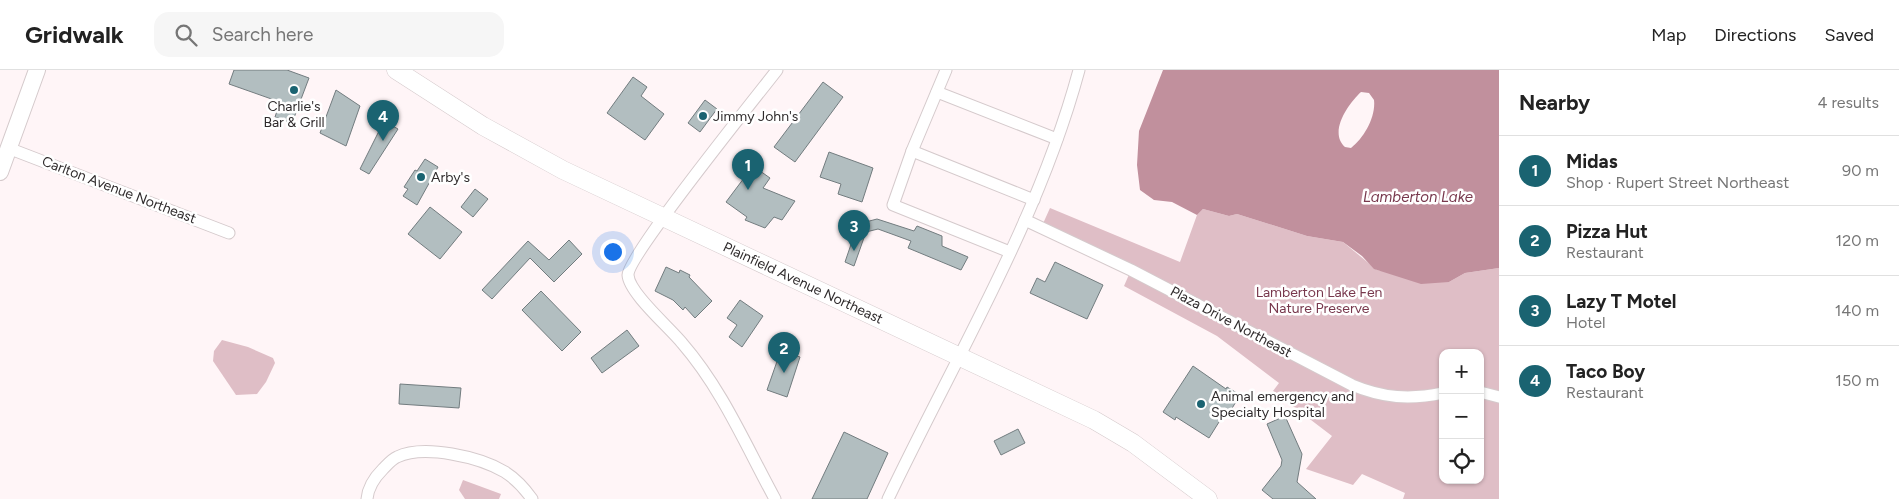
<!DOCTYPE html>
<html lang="en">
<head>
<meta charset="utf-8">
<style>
	body { margin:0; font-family:Figtree,sans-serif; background:#f6f6f6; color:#222 }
	.controls { position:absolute; right:15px; bottom:15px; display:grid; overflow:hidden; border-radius:10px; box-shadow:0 1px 4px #0004 }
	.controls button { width:45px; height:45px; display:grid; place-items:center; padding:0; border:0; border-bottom:1px solid #e0e0e0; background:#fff; color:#222; font:25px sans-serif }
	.you { position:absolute; left:612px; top:181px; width:18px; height:18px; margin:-12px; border:4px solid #fff; border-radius:50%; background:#1a73e8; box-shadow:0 0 0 8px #1a73e833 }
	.badge { display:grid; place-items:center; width:32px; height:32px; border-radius:50%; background:#1a6371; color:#fff; font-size:16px; font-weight:700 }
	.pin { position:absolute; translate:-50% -41px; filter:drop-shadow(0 1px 2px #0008) }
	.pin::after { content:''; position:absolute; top:26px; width:18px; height:15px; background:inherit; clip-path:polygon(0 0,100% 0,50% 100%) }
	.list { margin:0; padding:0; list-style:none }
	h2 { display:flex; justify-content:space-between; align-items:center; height:65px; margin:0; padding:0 20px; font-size:21px }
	h2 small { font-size:16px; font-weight:400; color:#767676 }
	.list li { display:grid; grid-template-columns:32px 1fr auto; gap:15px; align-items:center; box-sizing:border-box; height:70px; padding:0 20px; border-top:1px solid #e0e0e0 }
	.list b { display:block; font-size:19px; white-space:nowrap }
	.list p { margin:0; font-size:16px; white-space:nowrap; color:#767676 }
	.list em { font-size:16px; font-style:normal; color:#767676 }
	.icon { flex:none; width:28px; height:28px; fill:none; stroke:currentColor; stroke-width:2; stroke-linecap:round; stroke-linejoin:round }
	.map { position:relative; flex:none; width:1499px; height:429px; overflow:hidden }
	header { display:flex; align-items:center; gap:30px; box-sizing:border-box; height:70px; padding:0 25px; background:#fff; border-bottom:1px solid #e0e0e0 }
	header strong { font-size:24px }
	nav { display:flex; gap:28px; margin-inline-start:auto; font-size:18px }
	.search { width:350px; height:45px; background:#f6f6f6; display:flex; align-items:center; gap:12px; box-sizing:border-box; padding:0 18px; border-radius:15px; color:#767676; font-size:19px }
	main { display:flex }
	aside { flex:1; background:#fff }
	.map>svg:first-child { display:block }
</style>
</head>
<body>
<header>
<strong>Gridwalk</strong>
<div class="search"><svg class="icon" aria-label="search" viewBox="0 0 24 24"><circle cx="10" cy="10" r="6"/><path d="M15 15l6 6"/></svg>Search here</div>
<nav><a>Map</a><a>Directions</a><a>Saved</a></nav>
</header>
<main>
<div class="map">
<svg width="1499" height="429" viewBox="0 0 1499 429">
	<rect width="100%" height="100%" fill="#fff5f7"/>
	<g fill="#dfbec6" fill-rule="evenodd">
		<path d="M 1050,138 L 1180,192 L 1197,145 L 1203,139 L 1229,146 L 1237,144 L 1307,166 L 1343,172 L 1377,200 L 1449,212 L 1465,203 L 1499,198 L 1499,429 L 1403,429 L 1405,423 L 1362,404 L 1353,415 L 1306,399 L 1332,366 L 1273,321 L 1279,313 L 1217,266 L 1124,216 L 1131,200 L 1041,158 ZM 1443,283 L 1480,283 L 1480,410 L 1443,410 Z"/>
		<polygon points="222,270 248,277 273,288 275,293 266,312 257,324 236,325 213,291 214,281"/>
		<polygon points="463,410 501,424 499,429 465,429 459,420"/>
	</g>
	<path fill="#c1909d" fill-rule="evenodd" d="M 1163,0 L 1499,0 L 1499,198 L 1465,203 L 1449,212 L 1421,214 L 1374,199 L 1362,186 L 1343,172 L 1307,166 L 1237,144 L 1229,146 L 1203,139 L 1197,145 L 1172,132 L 1154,130 L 1140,120 L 1137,95 L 1139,61 ZM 1361,22 L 1369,23 L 1374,30 C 1376,47 1364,68 1351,78 L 1345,77 C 1328,62 1349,33 1361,22 Z"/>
	<g fill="#b2bec0" stroke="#727c7f">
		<polygon points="234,0 287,0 309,8 292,53 275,47 280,32 229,14"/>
		<polygon points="633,7 647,17 641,26 664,44 645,70 607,43"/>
		<polygon points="823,12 843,27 795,92 774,77"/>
		<polygon points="336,20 360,36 346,76 320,63"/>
		<polygon points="705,30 717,39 700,62 688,53"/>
		<polygon points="384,51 398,59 369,104 360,99"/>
		<polygon points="829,82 873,98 862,132 838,124 841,114 820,107"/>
		<polygon points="425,89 438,97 417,135 403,126 408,119 404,117 415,100 417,101"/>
		<polygon points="753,96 770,108 763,118 795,131 782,150 774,147 765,158 745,150 747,147 726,132"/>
		<polygon points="475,119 488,129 473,147 461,137"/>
		<polygon points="430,137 462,162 440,189 408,164"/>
		<polygon points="877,149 914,161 917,156 942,166 942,176 968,187 961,200 908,178 911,171 878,159 866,162 854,196 845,192 858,154"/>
		<polygon points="569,170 582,184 554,212 530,188 492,229 482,220 528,171 549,190"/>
		<polygon points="1055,192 1103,215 1087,249 1030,223 1037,208 1045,212"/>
		<polygon points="666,197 679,203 680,200 690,205 689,207 712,231 695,248 685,237 683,240 673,230 655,221"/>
		<polygon points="541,221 581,262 562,281 522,240"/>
		<polygon points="740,230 763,246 742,277 729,267 737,255 727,248"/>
		<polygon points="627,260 639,276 602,303 591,288"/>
		<polygon points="781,280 800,287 787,327 767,320"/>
		<polygon points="1193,296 1226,319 1227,317 1240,325 1228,345 1224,344 1209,368 1176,347 1175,350 1163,342"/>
		<polygon points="400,314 461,318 459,338 399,334"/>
		<polygon points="1285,346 1302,384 1297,412 1316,429 1273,429 1262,420 1281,396 1282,390 1267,354"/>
		<polygon points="1018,359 1025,373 1001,385 994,371"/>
		<polygon points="844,362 888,383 867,429 812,429"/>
	</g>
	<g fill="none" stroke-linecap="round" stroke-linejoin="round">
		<g stroke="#d5cacc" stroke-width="13">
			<g id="minor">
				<polyline points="946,0 912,81 893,135 1010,182"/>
				<polyline points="937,22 1057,69"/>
				<polyline points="8,78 229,163"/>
				<polyline points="912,81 1034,130"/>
				<path d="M 1025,150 L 1131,200 L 1352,315 C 1383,328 1410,330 1443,323"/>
				<polyline points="1480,322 1499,327"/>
				<path d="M 367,429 C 368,417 374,408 383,399 C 387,395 392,389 397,387 C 424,374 480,387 505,402 C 516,409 525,419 532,429"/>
				<path d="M 775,429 C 746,376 722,319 682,273 C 670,258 629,223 628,205 C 628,186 756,27 777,0"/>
				<path d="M 888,429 C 955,288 1038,152 1079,0"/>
			</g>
		</g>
		<g stroke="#d5cacc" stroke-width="18">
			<polyline id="secondary" points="0,102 37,0"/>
		</g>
		<g stroke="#d5cacc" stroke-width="19">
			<polyline id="primary" points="396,0 483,56 563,100 1094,350 1133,373 1208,429"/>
		</g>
		<use href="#minor" stroke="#fff" stroke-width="11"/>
		<use href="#secondary" stroke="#fff" stroke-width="16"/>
		<use href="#primary" stroke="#fff" stroke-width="18"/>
	</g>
	<g fill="#1a6371" stroke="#fff" stroke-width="2">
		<circle cx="294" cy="20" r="5"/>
		<circle cx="703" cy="46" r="5"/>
		<circle cx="421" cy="107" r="5"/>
		<circle cx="1201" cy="334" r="5"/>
	</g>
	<g text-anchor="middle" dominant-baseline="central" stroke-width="5" stroke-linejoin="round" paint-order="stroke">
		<g font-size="14" fill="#2f2b2c" stroke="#fff" text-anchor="start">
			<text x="294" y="36" text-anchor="middle">Charlie's<tspan x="294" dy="16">Bar &amp; Grill</tspan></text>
			<text x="713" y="46">Jimmy John's</text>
			<text x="431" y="107">Arby's</text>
			<text x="1211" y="326">Animal emergency and<tspan x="1211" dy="16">Specialty Hospital</tspan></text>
		</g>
		<g font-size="14" fill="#2f2b2c" stroke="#fff">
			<text transform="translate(119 120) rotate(21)">Carlton Avenue Northeast</text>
			<text transform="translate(803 213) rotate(25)">Plainfield Avenue Northeast</text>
			<text transform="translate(1231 252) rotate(28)">Plaza Drive Northeast</text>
		</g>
		<g font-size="14" fill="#78384d" stroke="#fff">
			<text x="1319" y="222">Lamberton Lake Fen<tspan x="1319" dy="16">Nature Preserve</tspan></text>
		</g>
		<g font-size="15" font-style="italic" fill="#78384d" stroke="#fff">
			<text x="1418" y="127">Lamberton Lake</text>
		</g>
	</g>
</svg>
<div class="controls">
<button>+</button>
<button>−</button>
<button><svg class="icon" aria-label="locate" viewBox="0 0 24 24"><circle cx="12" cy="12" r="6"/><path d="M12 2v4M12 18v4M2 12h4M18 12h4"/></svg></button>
</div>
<div class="you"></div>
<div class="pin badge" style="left:748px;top:120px">1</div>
<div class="pin badge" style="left:784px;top:303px">2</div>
<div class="pin badge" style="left:854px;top:181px">3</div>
<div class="pin badge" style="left:383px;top:71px">4</div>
</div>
<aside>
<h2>Nearby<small>4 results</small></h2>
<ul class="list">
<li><span class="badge">1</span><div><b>Midas</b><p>Shop · Rupert Street Northeast</p></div><em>90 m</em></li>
<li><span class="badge">2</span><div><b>Pizza Hut</b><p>Restaurant</p></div><em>120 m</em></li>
<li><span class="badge">3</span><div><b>Lazy T Motel</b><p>Hotel</p></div><em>140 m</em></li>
<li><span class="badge">4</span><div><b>Taco Boy</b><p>Restaurant</p></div><em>150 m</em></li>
</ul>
</aside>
</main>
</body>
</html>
